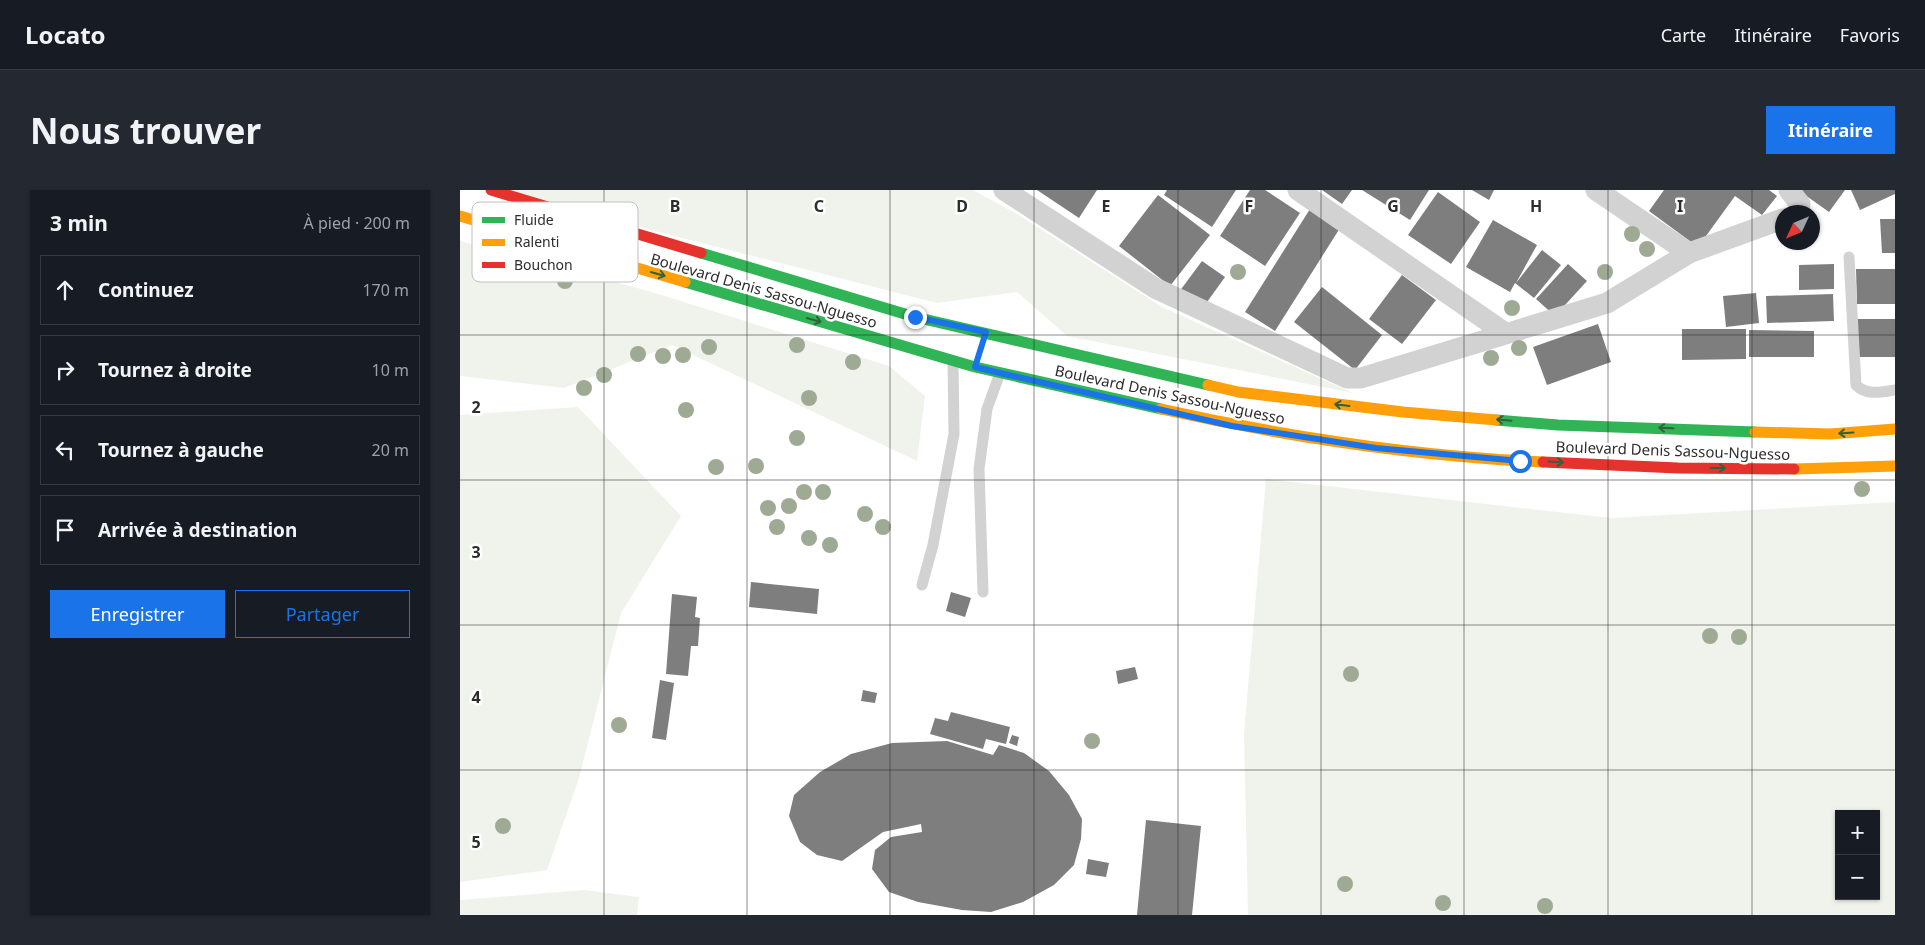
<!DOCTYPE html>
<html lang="fr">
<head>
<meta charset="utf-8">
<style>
	body { margin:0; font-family:"Noto Sans",sans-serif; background:#242831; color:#f1f3f6 }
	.controls { position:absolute; right:15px; bottom:15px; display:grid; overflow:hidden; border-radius:0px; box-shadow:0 1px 4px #0004 }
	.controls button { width:45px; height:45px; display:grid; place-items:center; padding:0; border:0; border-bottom:1px solid #363941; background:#171b24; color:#f1f3f6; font:25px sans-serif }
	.compass { position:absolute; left:1315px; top:15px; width:45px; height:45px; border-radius:50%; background:#171b24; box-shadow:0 1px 4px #0004; rotate:226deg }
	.stop { position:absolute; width:15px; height:15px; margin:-11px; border:4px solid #1a73e8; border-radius:50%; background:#fff }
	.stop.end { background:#1a73e8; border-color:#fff; box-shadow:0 1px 5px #0008 }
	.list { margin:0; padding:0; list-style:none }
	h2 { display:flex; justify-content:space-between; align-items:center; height:65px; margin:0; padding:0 20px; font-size:21px }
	h2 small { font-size:16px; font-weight:400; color:#9ea1a6 }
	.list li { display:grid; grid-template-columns:32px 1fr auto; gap:15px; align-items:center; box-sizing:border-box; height:70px; margin:0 10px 10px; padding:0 10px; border:1px solid #363941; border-radius:0px }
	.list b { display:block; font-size:19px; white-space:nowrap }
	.list em { font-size:16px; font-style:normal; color:#9ea1a6 }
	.actions { display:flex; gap:10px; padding:15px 20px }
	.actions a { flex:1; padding:11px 0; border:1px solid #1a73e8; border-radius:0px; text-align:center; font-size:18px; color:#1a73e8 }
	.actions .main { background:#1a73e8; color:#fff }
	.icon { flex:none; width:28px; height:28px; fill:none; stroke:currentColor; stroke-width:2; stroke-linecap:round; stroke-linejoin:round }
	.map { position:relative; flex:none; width:1435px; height:725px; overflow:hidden; border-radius:0px }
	header { display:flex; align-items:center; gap:30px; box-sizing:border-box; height:70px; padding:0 25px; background:#171b24; border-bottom:1px solid #363941 }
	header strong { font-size:24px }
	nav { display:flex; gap:28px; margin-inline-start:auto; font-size:18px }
	.intro { display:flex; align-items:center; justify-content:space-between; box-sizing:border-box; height:120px; padding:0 30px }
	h1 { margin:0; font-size:35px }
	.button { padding:12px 22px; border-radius:0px; background:#1a73e8; color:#fff; font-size:18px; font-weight:700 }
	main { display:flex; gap:30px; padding:0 30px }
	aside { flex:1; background:#171b24; border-radius:0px; box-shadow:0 1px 4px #0004 }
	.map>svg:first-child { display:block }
</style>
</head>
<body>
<header>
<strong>Locato</strong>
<nav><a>Carte</a><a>Itinéraire</a><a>Favoris</a></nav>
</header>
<div class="intro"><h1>Nous trouver</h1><a class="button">Itinéraire</a></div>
<main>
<aside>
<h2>3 min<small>À pied · 200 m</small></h2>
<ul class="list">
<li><svg class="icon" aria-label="ahead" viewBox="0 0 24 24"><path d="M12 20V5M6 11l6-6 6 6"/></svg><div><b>Continuez</b></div><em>170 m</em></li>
<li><svg class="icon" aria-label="right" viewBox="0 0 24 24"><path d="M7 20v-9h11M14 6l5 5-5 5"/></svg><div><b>Tournez à droite</b></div><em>10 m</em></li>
<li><svg class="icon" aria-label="left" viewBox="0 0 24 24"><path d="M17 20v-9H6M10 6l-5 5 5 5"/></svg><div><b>Tournez à gauche</b></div><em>20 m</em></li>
<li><svg class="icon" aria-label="arrive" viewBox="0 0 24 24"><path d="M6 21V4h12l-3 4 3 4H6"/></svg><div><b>Arrivée à destination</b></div></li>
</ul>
<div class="actions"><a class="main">Enregistrer</a><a>Partager</a></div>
</aside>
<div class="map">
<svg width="1435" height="725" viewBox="0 0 1435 725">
	<rect width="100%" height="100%" fill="#fff"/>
	<g fill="#f0f3eb" fill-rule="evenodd">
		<polygon points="34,0 513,0 557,24 702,117 893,203 607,146 557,102 477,113"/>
		<polygon points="0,51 185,100 429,176 465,206 457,271 212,155 104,198 0,186"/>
		<polygon points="118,217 221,326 161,423 119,588 87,680 0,692 0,225"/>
		<path d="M 806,289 L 1151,328 L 1435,312 L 1435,725 L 788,725 L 784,543 ZM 1379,624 L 1416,624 L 1416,706 L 1379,706 Z"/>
		<polygon points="124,700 179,707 177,725 0,725 0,710"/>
	</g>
	<g fill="#7e7e7e">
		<polygon points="577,0 637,0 619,28"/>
		<polygon points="707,0 776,0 752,37 704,5"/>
		<polygon points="790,0 805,0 840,23 805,76 760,46"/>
		<polygon points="862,0 892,0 882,14"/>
		<polygon points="902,0 969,0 950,30"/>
		<polygon points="1012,0 1034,0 1029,10"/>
		<polygon points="1204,0 1309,0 1317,6 1302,25 1275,6 1238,57 1189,21"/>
		<polygon points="1338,0 1385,0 1369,22"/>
		<polygon points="1391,0 1435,0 1435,4 1400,20"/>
		<polygon points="978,2 1020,32 991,74 948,45"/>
		<polygon points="698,5 750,45 710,96 659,56"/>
		<polygon points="850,19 880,38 815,141 785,122"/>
		<polygon points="1420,29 1435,29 1435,63 1422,63"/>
		<polygon points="1033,30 1077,55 1056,93 1082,60 1101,75 1074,108 1055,93 1050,102 1006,77"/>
		<polygon points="742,71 765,87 742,119 719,102"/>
		<polygon points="1108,74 1127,91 1095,126 1076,109"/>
		<polygon points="1374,74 1374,99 1339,100 1339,75"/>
		<polygon points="1396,79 1435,79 1435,114 1397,114"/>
		<polygon points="942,85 976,110 942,154 909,129"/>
		<polygon points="862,97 922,145 895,180 834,132"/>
		<polygon points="1296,103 1299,133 1266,137 1263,106"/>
		<polygon points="1373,104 1374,131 1307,133 1306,106"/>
		<rect x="1396" y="129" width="39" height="38"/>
		<polygon points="1138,134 1151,172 1087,195 1073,157"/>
		<polygon points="1222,139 1286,139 1286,169 1222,170"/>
		<polygon points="1289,140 1354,141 1354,167 1289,167"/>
		<polygon points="291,392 359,399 357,424 289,417"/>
		<polygon points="491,402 511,408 505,427 486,421"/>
		<polygon points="212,404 237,407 235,427 240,428 238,456 231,456 228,486 206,484"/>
		<polygon points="675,477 678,489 658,494 656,481"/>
		<polygon points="200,490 214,493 206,550 192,548"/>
		<polygon points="403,500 417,503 415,513 401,511"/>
		<polygon points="491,522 550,537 546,554 526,549 523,559 470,544 475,528 488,531"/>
		<polygon points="552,545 559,547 557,556 549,553"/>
		<polygon points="487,551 533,565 539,555 564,563 589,581 609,605 622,629 621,649 614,675 594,695 563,712 531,722 502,720 458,712 429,702 412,679 415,660 431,647 462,642 461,634 423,642 382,671 357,665 340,652 329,626 334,605 360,582 391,564 432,553"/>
		<polygon points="686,630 741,636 732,725 677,725"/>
		<polygon points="628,669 649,673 646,687 626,684"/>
	</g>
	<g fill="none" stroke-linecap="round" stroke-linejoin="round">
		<g stroke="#d2d2d2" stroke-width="11">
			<path d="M 1389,67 L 1396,195 C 1407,206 1421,202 1435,200"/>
			<polyline points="462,395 473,355 494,244 493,171"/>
			<polyline points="523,402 519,279 527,219 540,183"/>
		</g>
		<g stroke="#d2d2d2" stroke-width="21">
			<polyline points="544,0 695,98 887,188 901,188 1147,113 1229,63 1322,29"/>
			<polyline points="838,0 1045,143"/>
			<polyline points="1136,0 1229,63"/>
			<polyline points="1329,0 1340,14 1339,22"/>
		</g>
		<g stroke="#30b455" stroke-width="11">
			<polyline points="241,63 455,127 748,195"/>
			<polyline points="225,92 515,177 701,219"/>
			<polyline points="1036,230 1098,235 1295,242"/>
		</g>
		<g stroke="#ff9f0a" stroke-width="11">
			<polyline points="0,26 225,92"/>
			<polyline points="748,195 778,202 943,222 1036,230"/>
			<path d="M 701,219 C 827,247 955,266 1083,272"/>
			<polyline points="1295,242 1370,244 1435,239"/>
			<polyline points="1334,279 1435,276"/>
		</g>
		<g stroke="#e5322d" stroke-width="11">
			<polyline points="31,0 241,63"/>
			<polyline points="1083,272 1218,278 1334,279"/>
		</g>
	</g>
	<g fill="#9faa94">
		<circle cx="1172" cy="44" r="8"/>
		<circle cx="1187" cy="59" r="8"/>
		<circle cx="778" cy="82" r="8"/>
		<circle cx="1145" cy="82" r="8"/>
		<circle cx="105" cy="91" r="8"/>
		<circle cx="1052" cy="118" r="8"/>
		<circle cx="337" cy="155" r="8"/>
		<circle cx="249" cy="157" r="8"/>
		<circle cx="1059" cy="158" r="8"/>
		<circle cx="178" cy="164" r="8"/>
		<circle cx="223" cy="165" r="8"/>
		<circle cx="203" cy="166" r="8"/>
		<circle cx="1031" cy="168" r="8"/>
		<circle cx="393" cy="172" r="8"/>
		<circle cx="144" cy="185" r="8"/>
		<circle cx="124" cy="198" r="8"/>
		<circle cx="349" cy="208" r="8"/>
		<circle cx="226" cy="220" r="8"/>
		<circle cx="337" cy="248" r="8"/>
		<circle cx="296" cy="276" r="8"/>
		<circle cx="256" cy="277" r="8"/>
		<circle cx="1402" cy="299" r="8"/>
		<circle cx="344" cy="302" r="8"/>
		<circle cx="363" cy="302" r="8"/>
		<circle cx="329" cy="316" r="8"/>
		<circle cx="308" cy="318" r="8"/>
		<circle cx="405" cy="324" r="8"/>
		<circle cx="317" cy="337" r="8"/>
		<circle cx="423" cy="337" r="8"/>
		<circle cx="349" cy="348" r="8"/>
		<circle cx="370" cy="355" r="8"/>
		<circle cx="1250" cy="446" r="8"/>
		<circle cx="1279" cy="447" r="8"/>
		<circle cx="891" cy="484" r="8"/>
		<circle cx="159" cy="535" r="8"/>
		<circle cx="632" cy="551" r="8"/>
		<circle cx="43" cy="636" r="8"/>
		<circle cx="885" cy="694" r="8"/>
		<circle cx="983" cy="713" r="8"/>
		<circle cx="1085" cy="716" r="8"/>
	</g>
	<defs><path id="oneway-shaft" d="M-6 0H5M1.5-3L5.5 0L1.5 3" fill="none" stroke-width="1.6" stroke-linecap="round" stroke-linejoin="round" transform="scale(1.25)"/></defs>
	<g stroke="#2e633d">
		<use href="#oneway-shaft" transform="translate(198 84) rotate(16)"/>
		<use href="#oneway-shaft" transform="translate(354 130) rotate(16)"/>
		<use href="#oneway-shaft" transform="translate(882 215) rotate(-173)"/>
		<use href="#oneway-shaft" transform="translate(1044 230) rotate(-175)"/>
		<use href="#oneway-shaft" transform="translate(1206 238) rotate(-178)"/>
		<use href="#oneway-shaft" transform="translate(1386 243) rotate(176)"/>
		<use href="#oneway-shaft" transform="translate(1096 272) rotate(3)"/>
		<use href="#oneway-shaft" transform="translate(1258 278)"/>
	</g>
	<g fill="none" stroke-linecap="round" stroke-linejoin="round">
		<polyline stroke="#1a73e8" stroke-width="6" points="455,127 526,142 515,177 540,183 772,236 916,258 1060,271"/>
	</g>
	<path fill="none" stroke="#2d2d2d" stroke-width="1" stroke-opacity="0.55" d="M 144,0 L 144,725M 287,0 L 287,725M 430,0 L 430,725M 574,0 L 574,725M 718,0 L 718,725M 861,0 L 861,725M 1004,0 L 1004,725M 1148,0 L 1148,725M 1292,0 L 1292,725M 0,145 L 1435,145M 0,290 L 1435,290M 0,435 L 1435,435M 0,580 L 1435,580"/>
	<g text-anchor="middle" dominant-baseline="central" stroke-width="5" stroke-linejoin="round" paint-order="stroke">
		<g font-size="15" fill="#2d2d2d" stroke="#fff">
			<text transform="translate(304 100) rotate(16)">Boulevard Denis Sassou-Nguesso</text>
			<text transform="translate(710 204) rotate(12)">Boulevard Denis Sassou-Nguesso</text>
			<text transform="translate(1213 260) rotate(2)">Boulevard Denis Sassou-Nguesso</text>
		</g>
	</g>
	<rect x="12" y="12" width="166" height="80" rx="8" fill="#fff" stroke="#c0c0c0" stroke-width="1"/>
	<rect x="22" y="27" width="23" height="6" fill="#30b455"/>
	<rect x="22" y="49" width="23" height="7" fill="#ff9f0a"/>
	<rect x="22" y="72" width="23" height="6" fill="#e5322d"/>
	<g font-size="14" fill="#2d2d2d">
		<text x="54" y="35">Fluide</text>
		<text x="54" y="57">Ralenti</text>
		<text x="54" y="80">Bouchon</text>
	</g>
	<g font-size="16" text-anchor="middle" font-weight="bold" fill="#2d2d2d" stroke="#fff" stroke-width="5" stroke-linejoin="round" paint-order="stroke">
		<text x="215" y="22">B</text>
		<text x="359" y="22">C</text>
		<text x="502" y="22">D</text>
		<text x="646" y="22">E</text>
		<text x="789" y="22">F</text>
		<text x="933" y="22">G</text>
		<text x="1076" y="22">H</text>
		<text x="1220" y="22">I</text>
		<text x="16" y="223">2</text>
		<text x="16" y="368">3</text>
		<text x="16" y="513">4</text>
		<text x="16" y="658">5</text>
	</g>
</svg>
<div class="controls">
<button>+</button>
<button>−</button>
</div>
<svg class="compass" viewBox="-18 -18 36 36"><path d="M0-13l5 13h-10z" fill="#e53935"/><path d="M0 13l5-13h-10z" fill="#9ea1a6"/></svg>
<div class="stop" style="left:1060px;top:271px"></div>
<div class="stop end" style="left:455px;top:127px"></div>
</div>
</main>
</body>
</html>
